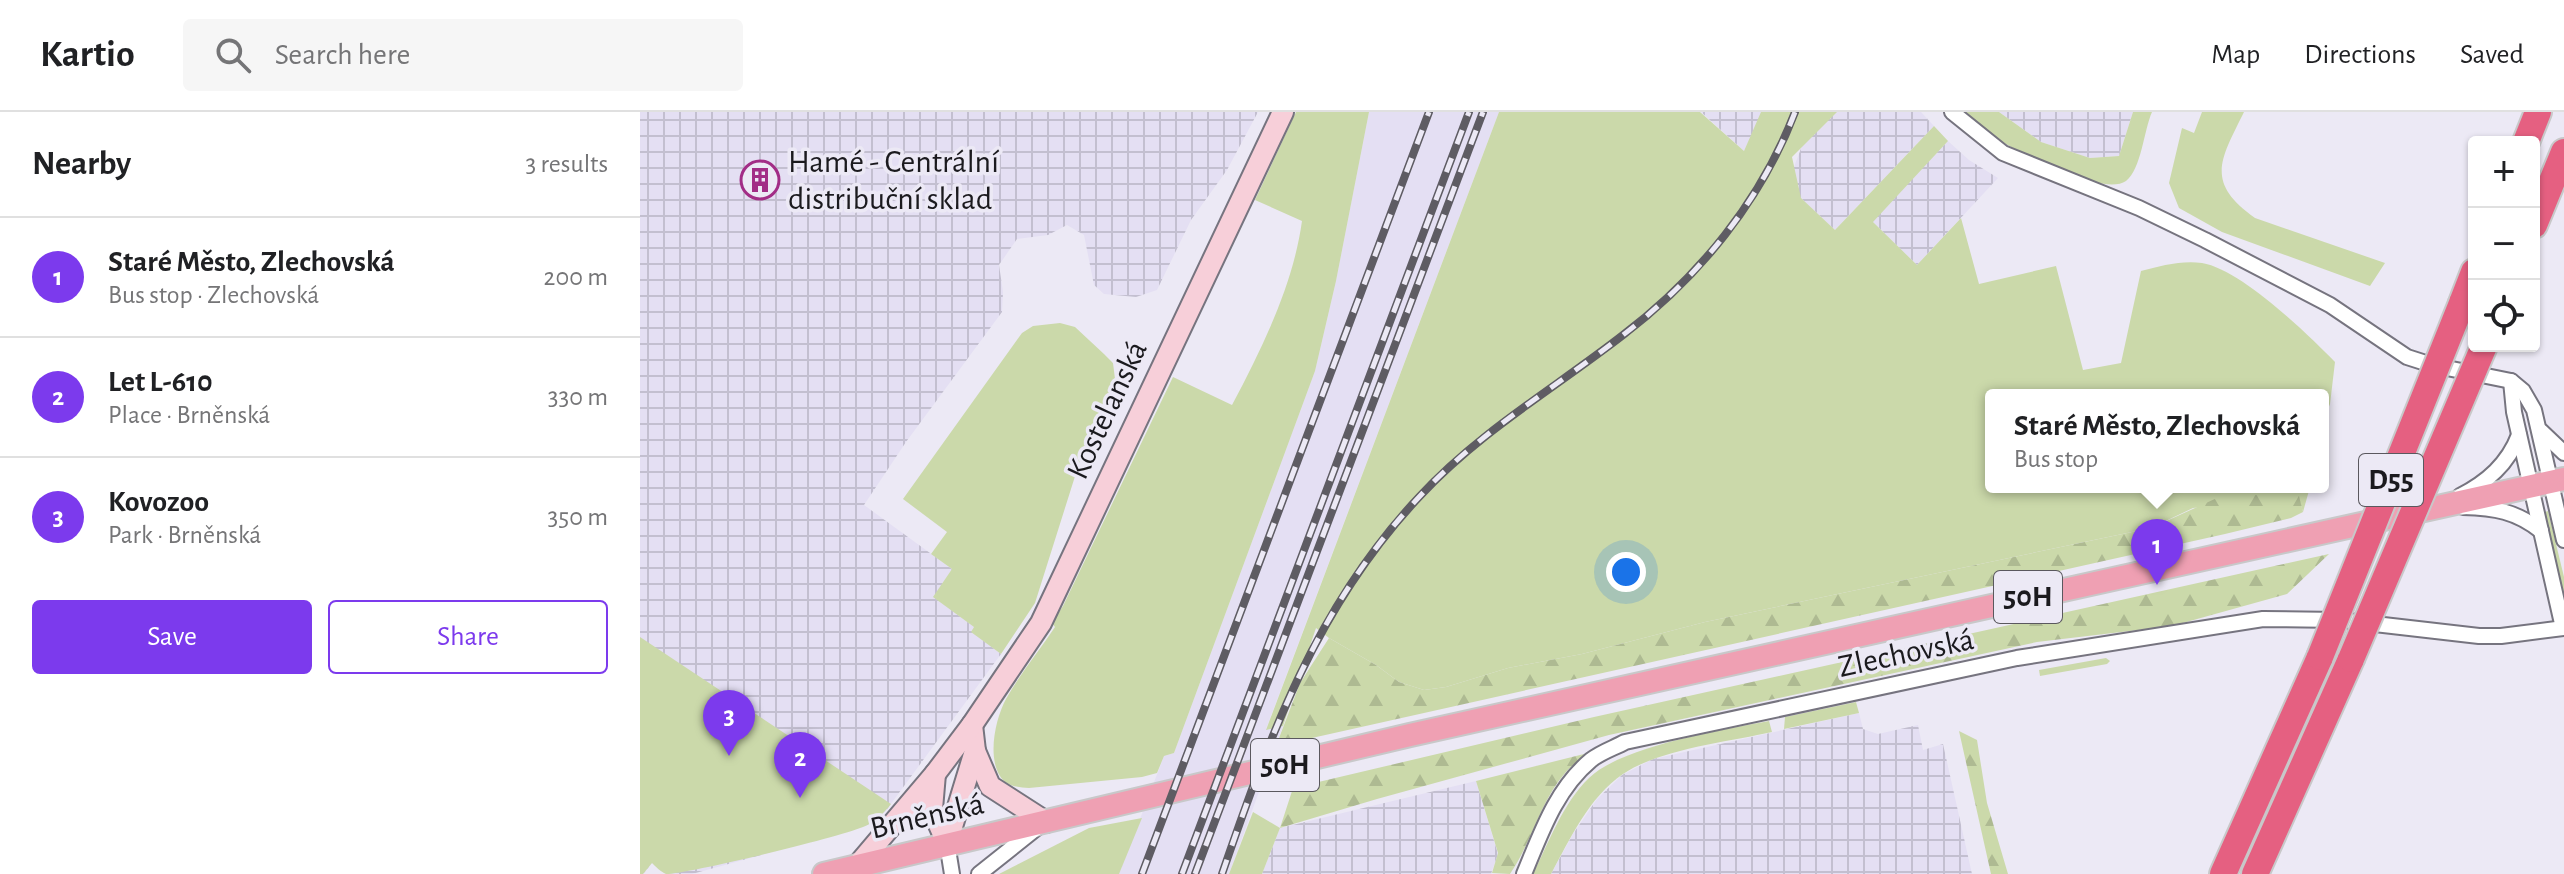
<!DOCTYPE html>
<html lang="en">
<head>
<meta charset="utf-8">
<style>
	body { margin:0; font-family:"Alegreya Sans",sans-serif; background:#f6f6f6; color:#202124 }
	.controls { position:absolute; right:24px; top:24px; display:grid; overflow:hidden; border-radius:8px; box-shadow:0 2px 6px #0004 }
	.controls button { width:72px; height:72px; display:grid; place-items:center; padding:0; border:0; border-bottom:2px solid #e0e0e0; background:#fff; color:#202124; font:40px sans-serif }
	.you { position:absolute; left:986px; top:460px; width:28px; height:28px; margin:-20px; border:6px solid #fff; border-radius:50%; background:#1a73e8; box-shadow:0 0 0 12px #1a73e833 }
	.badge { display:grid; place-items:center; width:52px; height:52px; border-radius:50%; background:#7c3aed; color:#fff; font-size:26px; font-weight:700 }
	.pin { position:absolute; translate:-50% -66px; filter:drop-shadow(0 2px 4px #0008) }
	.pin::after { content:''; position:absolute; top:42px; width:28px; height:24px; background:inherit; clip-path:polygon(0 0,100% 0,50% 100%) }
	.popup { position:absolute; left:1345px; top:277px; width:344px; height:104px; box-sizing:border-box; display:grid; place-content:center; border-radius:8px; background:#fff; filter:drop-shadow(0 2px 6px #0005); font-size:26px; white-space:nowrap; color:#757577 }
	.popup b { font-size:30px; color:#202124 }
	.popup::after { content:''; position:absolute; left:50%; top:100%; margin-left:-16px; border:16px solid transparent; border-top-color:#fff }
	.list { margin:0; padding:0; list-style:none }
	h2 { display:flex; justify-content:space-between; align-items:center; height:104px; margin:0; padding:0 32px; font-size:34px }
	h2 small { font-size:26px; font-weight:400; color:#757577 }
	.list li { display:grid; grid-template-columns:52px 1fr auto; gap:24px; align-items:center; box-sizing:border-box; height:120px; padding:0 32px; border-top:2px solid #e0e0e0 }
	.list b { display:block; font-size:30px; white-space:nowrap }
	.list p { margin:0; font-size:26px; white-space:nowrap; color:#757577 }
	.list em { font-size:26px; font-style:normal; color:#757577 }
	.actions { display:flex; gap:16px; padding:24px 32px }
	.actions a { flex:1; padding:18px 0; border:2px solid #7c3aed; border-radius:8px; text-align:center; font-size:28px; color:#7c3aed }
	.actions .main { background:#7c3aed; color:#fff }
	.icon { flex:none; width:44px; height:44px; fill:none; stroke:currentColor; stroke-width:2; stroke-linecap:round; stroke-linejoin:round }
	.map { position:relative; flex:none; width:1924px; height:762px; overflow:hidden }
	header { display:flex; align-items:center; gap:48px; box-sizing:border-box; height:112px; padding:0 40px; background:#fff; border-bottom:2px solid #e0e0e0 }
	header strong { font-size:38px }
	nav { display:flex; gap:44px; margin-inline-start:auto; font-size:28px }
	.search { width:560px; height:72px; background:#f6f6f6; display:flex; align-items:center; gap:20px; box-sizing:border-box; padding:0 28px; border-radius:8px; color:#757577; font-size:30px }
	main { display:flex }
	aside { flex:1; background:#fff }
	.map>svg:first-child { display:block }
</style>
</head>
<body>
<header>
<strong>Kartio</strong>
<div class="search"><svg class="icon" aria-label="search" viewBox="0 0 24 24"><circle cx="10" cy="10" r="6"/><path d="M15 15l6 6"/></svg>Search here</div>
<nav><a>Map</a><a>Directions</a><a>Saved</a></nav>
</header>
<main>
<aside>
<h2>Nearby<small>3 results</small></h2>
<ul class="list">
<li><span class="badge">1</span><div><b>Staré Město, Zlechovská</b><p>Bus stop · Zlechovská</p></div><em>200 m</em></li>
<li><span class="badge">2</span><div><b>Let L-610</b><p>Place · Brněnská</p></div><em>330 m</em></li>
<li><span class="badge">3</span><div><b>Kovozoo</b><p>Park · Brněnská</p></div><em>350 m</em></li>
</ul>
<div class="actions"><a class="main">Save</a><a>Share</a></div>
</aside>
<div class="map">
<svg width="1924" height="762" viewBox="0 0 1924 762">
	<defs>
		<pattern id="industrial-grid" width="8" height="8" patternUnits="userSpaceOnUse" patternTransform="scale(2)"><rect width="8" height="8" fill="#e4dff3"/><path d="M0 4h8M4 0v8" fill="none" stroke="#c3bfd0"/></pattern>
		<pattern id="forest-firs" width="22" height="20" patternUnits="userSpaceOnUse" patternTransform="scale(2)"><rect width="22" height="20" fill="#cbd9aa"/><path d="M5 1l3.5 6h-7zM16 11l3.5 6h-7z" fill="#aeba92"/></pattern>
	</defs>
	<rect width="100%" height="100%" fill="#ece9f5"/>
	<polygon fill="#e4dff3" points="729,0 859,0 626,617 643,614 589,762 479,762 524,644 534,641 675,259 696,169"/>
	<g fill="url(#industrial-grid)">
		<polygon points="0,0 618,0 587,58 551,108 517,178 496,185 464,182 454,173 444,123 427,113 408,123 377,127 359,153 363,180 362,200 266,330 224,393 312,457 294,485 334,515 332,520 361,542 245,700 226,714 52,762 26,762 12,751 3,762 0,762"/>
		<polygon points="1061,0 1122,0 1104,39"/>
		<polygon points="1175,0 1281,0 1294,14 1195,118 1147,73"/>
		<polygon points="1359,0 1493,0 1479,44 1450,46 1401,30"/>
		<polygon points="1308,29 1329,48 1358,66 1277,153 1232,109"/>
		<polygon points="1219,601 1223,617 1238,622 1278,613 1283,638 1303,632 1332,762 911,762 933,722 957,687 982,663 1013,647"/>
		<polygon points="836,669 858,742 851,762 622,762 640,716"/>
	</g>
	<g fill="#cbd9aa">
		<path d="M 656,0 L 729,0 L 696,169 L 675,259 L 534,641 L 524,644 L 517,661 L 502,665 L 389,676 C 380,675 372,675 365,670 C 345,652 355,607 366,587 C 380,562 399,539 415,515 L 412,511 L 423,494 L 533,265 L 592,293 C 622,236 653,174 662,109 L 615,88 Z"/>
		<path d="M 859,0 L 1060,0 L 1104,39 L 1121,0 L 1197,0 L 1152,45 L 1161,86 L 1195,118 L 1294,14 L 1308,29 L 1233,110 L 1277,153 L 1321,106 L 1339,172 L 1416,154 L 1443,258 L 1481,251 L 1501,159 C 1520,154 1542,148 1562,151 C 1600,157 1667,221 1695,250 L 1690,292 L 1683,310 L 1683,283 L 1351,283 L 1351,375 L 1670,375 L 1663,400 L 1658,384 L 1553,396 L 1511,416 L 1065,510 L 942,542 L 868,556 L 806,575 L 784,578 L 759,570 L 736,553 L 689,526 L 676,516 L 643,614 L 626,618 Z"/>
		<path d="M 1326,0 L 1359,0 L 1401,30 L 1450,46 L 1479,44 L 1493,0 L 1512,0 C 1504,18 1501,58 1486,69 C 1462,86 1370,37 1349,21 C 1341,14 1333,7 1326,0 Z"/>
		<path d="M 1562,0 L 1604,0 C 1581,47 1564,70 1615,106 L 1745,151 L 1730,174 L 1582,120 L 1539,96 L 1529,71 L 1542,16 L 1554,21 Z"/>
		<polygon points="420,211 435,215 464,242 473,251 475,267 466,293 443,339 395,491 361,542 331,520 334,515 293,485 312,457 291,442 307,420 263,387 382,221 393,214"/>
		<polygon points="1908,399 1924,465 1924,484 1905,407 1905,400"/>
		<path d="M 0,525 L 251,692 C 244,701 234,711 223,715 C 196,726 47,762 26,762 C 21,760 15,754 12,751 L 3,762 L 0,762 Z"/>
		<polygon points="1466,546 1470,549 1467,552 1400,564 1399,558"/>
		<polygon points="1216,590 1219,601 1144,617 1145,605"/>
		<path d="M 1129,609 L 1132,620 C 1088,630 1020,637 983,662 C 949,685 930,727 911,762 L 893,762 C 909,730 923,691 949,666 C 982,634 1082,618 1129,609 Z"/>
		<polygon points="613,700 640,716 622,762 589,762"/>
		<polygon points="502,706 479,762 359,762 449,716"/>
	</g>
	<g fill="url(#forest-firs)">
		<polygon points="1609,383 1659,384 1663,400 1651,406 1585,422 636,634 660,571 689,526 736,553 759,570 784,578 806,575 868,556 942,542 1065,510 1511,416 1577,386"/>
		<polygon points="1689,442 1647,482 1532,514 1397,530 969,623 737,687 640,716 653,676 954,605"/>
		<polygon points="1319,619 1337,628 1347,691 1368,762 1351,762"/>
		<path d="M 952,640 C 944,646 933,652 926,660 C 900,689 892,730 870,762 L 852,761 L 858,741 L 836,669 Z"/>
	</g>
	<g fill="none" stroke-linecap="round" stroke-linejoin="round">
		<g stroke="#76747f" stroke-width="18">
			<g id="street">
				<polyline points="1312,0 1363,41 1499,96 1565,128 1690,193 1767,245 1792,253 1871,269 1883,279 1894,298 1924,428"/>
				<polyline points="1871,269 1874,300 1923,516"/>
				<polyline points="1901,319 1924,341"/>
				<path d="M 1820,384 C 1847,370 1868,352 1879,323"/>
				<path d="M 1823,395 C 1855,396 1876,399 1901,419"/>
				<polyline points="307,731 312,762"/>
				<polyline points="339,762 398,715"/>
				<path d="M 884,762 C 901,721 916,677 951,648 C 961,640 974,636 985,630 L 1377,546 L 1623,507 L 1700,508 L 1839,524 L 1861,524 L 1924,516"/>
			</g>
		</g>
		<g stroke="#76747f" stroke-width="24">
			<g id="secondary">
				<polyline points="335,639 350,674 406,710"/>
				<polyline points="295,662 292,697 307,731"/>
				<polyline points="307,731 335,639 332,613"/>
				<polyline points="217,754 295,662 332,613 401,511 643,0"/>
			</g>
		</g>
		<g stroke="#c8c8c9" stroke-width="26">
			<polyline id="primary" points="184,762 770,623 1924,367"/>
		</g>
		<g stroke="#c8c8c9" stroke-width="30">
			<g id="highway">
				<polyline points="1886,30 1898,0"/>
				<polyline points="1894,113 1924,40"/>
				<polyline points="1822,191 1834,160"/>
				<polyline points="1583,762 1680,545"/>
				<polyline points="1615,762 1711,547"/>
			</g>
		</g>
		<use href="#street" stroke="#fff" stroke-width="14"/>
		<use href="#secondary" stroke="#f7cfd9" stroke-width="20"/>
		<use href="#primary" stroke="#efa0b3" stroke-width="22"/>
		<use href="#highway" stroke="#e56081" stroke-width="26"/>
		<g stroke="#5e5c63" stroke-width="8">
			<g id="rail">
				<polyline points="502,762 789,0"/>
				<polyline points="542,762 829,0"/>
				<polyline points="555,762 843,0"/>
				<path d="M 582,762 C 630,623 677,493 780,384 C 839,320 915,276 983,223 C 1059,165 1121,89 1155,0"/>
			</g>
		</g>
		<use href="#rail" stroke="#ece9f5" stroke-width="5" stroke-dasharray="15" stroke-linecap="butt"/>
		<g stroke="#c8c8c9" stroke-width="30" stroke-linecap="butt">
			<g id="highway-bridge">
				<polyline points="1680,545 1822,191"/>
				<polyline points="1711,547 1844,234"/>
			</g>
		</g>
		<use href="#highway-bridge" stroke="#e56081" stroke-width="26"/>
	</g>
	<defs>
		<g id="building-ring" transform="scale(2)"><circle r="9.5" fill="#ece9f5" stroke="#a22d86" stroke-width="1.5"/><path d="M-4-6H4V6H1V3H-1V6H-4ZM-2.5-4.3h1.7v1.8h-1.7ZM.8-4.3h1.7v1.8H.8ZM-2.5-1h1.7V.8h-1.7ZM.8-1h1.7V.8H.8Z" fill="#a22d86"/></g>
	</defs>
	<g fill-rule="evenodd">
		<use href="#building-ring" x="120" y="68"/>
	</g>
	<g text-anchor="middle" dominant-baseline="central" stroke-width="7" stroke-linejoin="round" paint-order="stroke">
		<g fill="#ece9f5" stroke="#5a585e" stroke-width="2">
			<rect x="1719" y="342" width="64" height="52" rx="6"/>
			<rect x="1354" y="459" width="68" height="52" rx="6"/>
			<rect x="611" y="627" width="68" height="52" rx="6"/>
		</g>
		<g font-size="30" font-weight="bold" fill="#1b1a1e">
			<text x="1751" y="368">D55</text>
			<text x="1388" y="485">50H</text>
			<text x="645" y="653">50H</text>
		</g>
		<g font-size="32" fill="#1b1a1e" stroke="#ece9f5" text-anchor="start">
			<text x="148" y="50">Hamé - Centrální<tspan x="148" dy="37">distribuční sklad</tspan></text>
		</g>
		<g font-size="32" fill="#1b1a1e" stroke="#ece9f5">
			<text transform="translate(467 298) rotate(-65)">Kostelanská</text>
			<text transform="translate(1266 541) rotate(-12)">Zlechovská</text>
			<text transform="translate(287 704) rotate(-13)">Brněnská</text>
		</g>
	</g>
</svg>
<div class="controls">
<button>+</button>
<button>−</button>
<button><svg class="icon" aria-label="locate" viewBox="0 0 24 24"><circle cx="12" cy="12" r="6"/><path d="M12 2v4M12 18v4M2 12h4M18 12h4"/></svg></button>
</div>
<div class="you"></div>
<div class="pin badge" style="left:1517px;top:473px">1</div>
<div class="popup"><b>Staré Město, Zlechovská</b>Bus stop</div>
<div class="pin badge" style="left:160px;top:686px">2</div>
<div class="pin badge" style="left:89px;top:644px">3</div>
</div>
</main>
</body>
</html>
